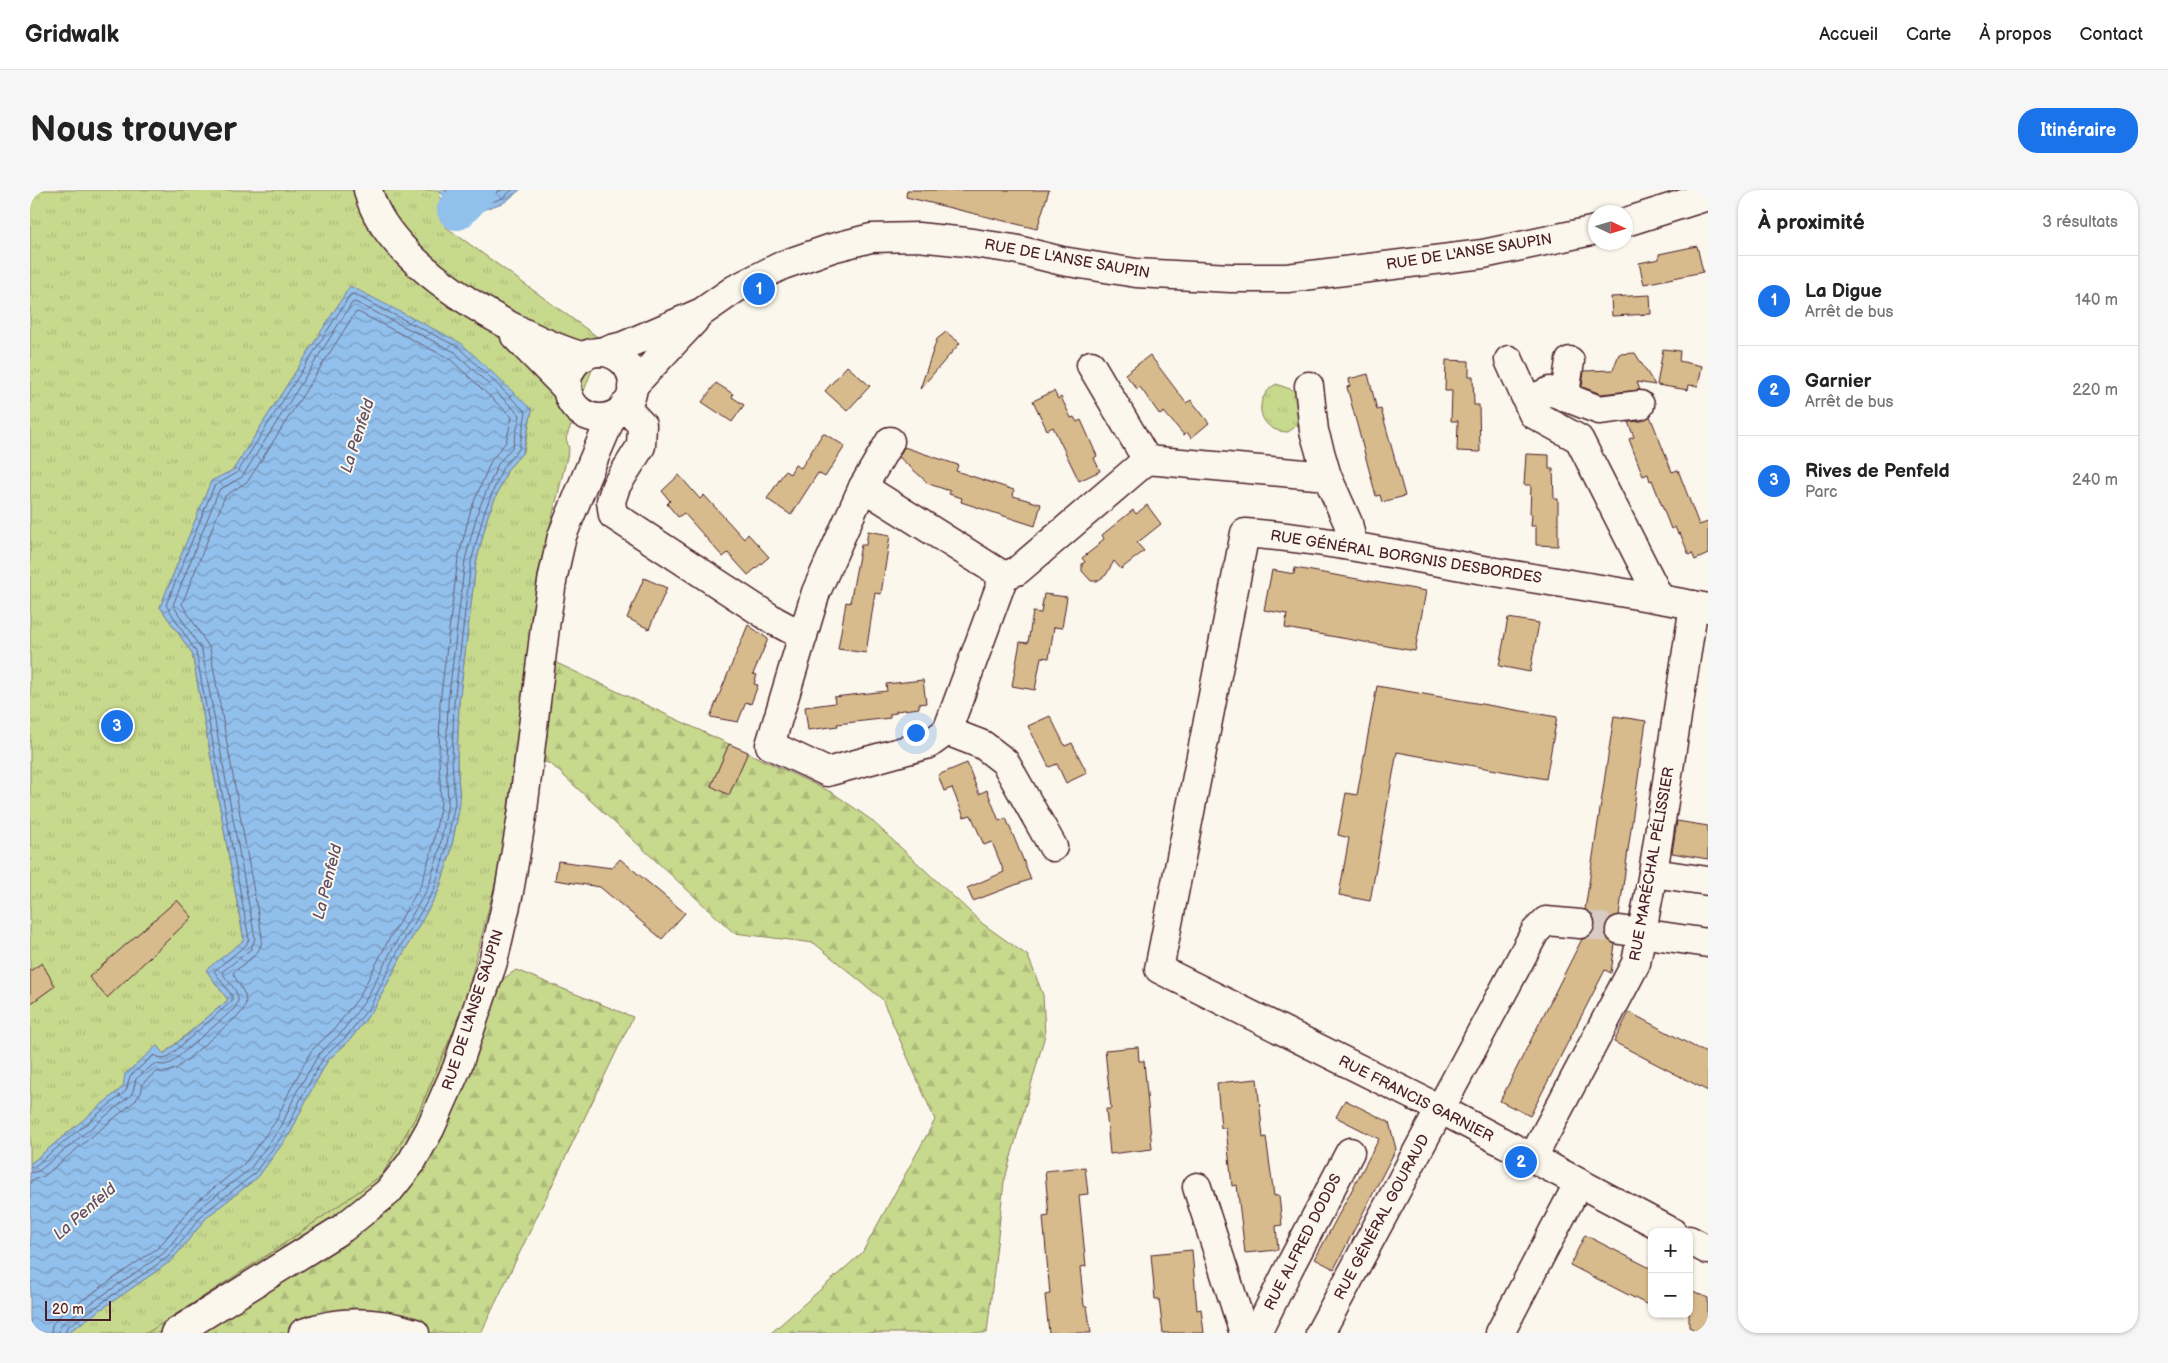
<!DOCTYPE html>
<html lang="fr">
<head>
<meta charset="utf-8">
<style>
	body { margin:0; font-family:"Balsamiq Sans",sans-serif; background:#f6f6f6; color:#222 }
	.controls { position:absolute; right:15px; bottom:15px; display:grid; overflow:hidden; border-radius:10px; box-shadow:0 1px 4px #0004 }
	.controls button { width:45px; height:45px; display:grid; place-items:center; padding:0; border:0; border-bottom:1px solid #e0e0e0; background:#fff; color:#222; font:25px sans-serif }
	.compass { position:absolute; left:1558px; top:15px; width:45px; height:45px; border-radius:50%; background:#fff; box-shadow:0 1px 4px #0004; rotate:94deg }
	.scale { position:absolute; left:15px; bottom:12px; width:66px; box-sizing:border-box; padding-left:5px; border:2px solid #4a1f2b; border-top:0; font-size:14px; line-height:18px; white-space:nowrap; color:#4a1f2b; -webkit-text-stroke:4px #fbf7ec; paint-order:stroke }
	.you { position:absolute; left:885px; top:542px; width:18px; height:18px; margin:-12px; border:4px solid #fff; border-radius:50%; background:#1a73e8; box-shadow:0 0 0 8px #1a73e833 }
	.badge { display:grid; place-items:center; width:32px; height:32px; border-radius:50%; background:#1a73e8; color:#fff; font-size:16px; font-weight:700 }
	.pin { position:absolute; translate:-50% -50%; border:2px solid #fff; box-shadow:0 1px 5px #0006 }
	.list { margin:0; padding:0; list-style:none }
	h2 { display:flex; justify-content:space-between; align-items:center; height:65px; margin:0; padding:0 20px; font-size:21px }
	h2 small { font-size:16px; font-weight:400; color:#767676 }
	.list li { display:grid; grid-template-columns:32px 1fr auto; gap:15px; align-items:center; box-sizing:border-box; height:90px; padding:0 20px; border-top:1px solid #e0e0e0 }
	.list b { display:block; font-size:19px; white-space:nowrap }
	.list p { margin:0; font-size:16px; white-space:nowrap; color:#767676 }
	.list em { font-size:16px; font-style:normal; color:#767676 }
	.map { position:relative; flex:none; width:1678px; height:1143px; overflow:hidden; border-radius:20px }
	header { display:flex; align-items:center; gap:30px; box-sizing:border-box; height:70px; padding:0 25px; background:#fff; border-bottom:1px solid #e0e0e0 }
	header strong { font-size:24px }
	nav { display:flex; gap:28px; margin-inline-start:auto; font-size:18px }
	.intro { display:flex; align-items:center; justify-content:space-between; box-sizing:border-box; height:120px; padding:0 30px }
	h1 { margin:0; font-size:35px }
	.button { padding:12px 22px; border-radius:20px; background:#1a73e8; color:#fff; font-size:18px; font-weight:700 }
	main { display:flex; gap:30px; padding:0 30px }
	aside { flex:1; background:#fff; border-radius:20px; box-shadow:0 1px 4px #0004 }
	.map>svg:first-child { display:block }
</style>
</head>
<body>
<header>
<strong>Gridwalk</strong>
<nav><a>Accueil</a><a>Carte</a><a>À propos</a><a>Contact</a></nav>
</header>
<div class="intro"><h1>Nous trouver</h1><a class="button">Itinéraire</a></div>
<main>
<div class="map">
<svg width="1678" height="1143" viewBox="0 0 1678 1143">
	<defs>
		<pattern id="forest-firs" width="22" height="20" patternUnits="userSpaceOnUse" patternTransform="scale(1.25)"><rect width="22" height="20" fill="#c7d98d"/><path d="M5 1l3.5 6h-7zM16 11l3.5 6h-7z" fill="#acba7a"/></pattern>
		<pattern id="park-tufts" width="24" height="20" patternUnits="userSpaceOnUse" patternTransform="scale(1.25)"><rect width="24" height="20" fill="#c7d98d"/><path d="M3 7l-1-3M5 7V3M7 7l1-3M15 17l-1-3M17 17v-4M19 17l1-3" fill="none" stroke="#acba7a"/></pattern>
		<pattern id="water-waves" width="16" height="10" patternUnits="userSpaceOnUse" patternTransform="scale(1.25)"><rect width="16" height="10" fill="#92c0ec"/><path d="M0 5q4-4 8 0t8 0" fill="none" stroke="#799bbf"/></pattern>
	</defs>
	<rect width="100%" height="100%" fill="#fbf7ec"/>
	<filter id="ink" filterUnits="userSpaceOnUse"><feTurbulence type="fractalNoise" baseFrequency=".02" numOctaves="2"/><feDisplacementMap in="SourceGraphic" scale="10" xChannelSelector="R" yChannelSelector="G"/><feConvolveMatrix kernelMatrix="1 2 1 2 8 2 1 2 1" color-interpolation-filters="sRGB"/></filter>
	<g filter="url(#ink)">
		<g fill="url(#forest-firs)" stroke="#887c5c">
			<polygon points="499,460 803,603 840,629 953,734 998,766 1013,805 1015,845 974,992 957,1143 741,1143 832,1063 905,930 852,809 784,753 704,743 521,574 486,562"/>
			<polygon points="486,780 603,827 451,1143 117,1143 239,1064 352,985 389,921 434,816"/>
		</g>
		<g fill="url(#park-tufts)" stroke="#887c5c">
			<polygon points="0,0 410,0 409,2 416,37 573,151 536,248 539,259 508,385 471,670 434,816 389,921 352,985 239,1064 117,1143 37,1143 141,1071 178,1026 228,987 261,942 277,908 298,870 319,851 345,817 375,760 408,702 420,665 430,614 427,570 429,513 446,373 458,325 478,279 494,261 502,220 320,97 203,280 181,292 130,417 162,463 214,751 176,780 198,810 133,864 127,857 93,897 0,974"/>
			<path d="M 1246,194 L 1263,200 L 1271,212 L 1272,225 L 1268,235 L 1258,242 C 1228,242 1221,209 1246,194 Z"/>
		</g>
		<g fill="url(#water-waves)" stroke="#75809f">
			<polygon points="410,0 490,0 475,12 436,26 409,1"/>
			<polygon points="320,96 431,153 502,220 493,262 478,279 458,325 446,373 429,513 427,570 430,614 420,665 408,702 375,760 345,817 319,851 298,870 277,908 261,942 228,987 178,1026 141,1071 37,1143 0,1143 0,974 93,897 95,884 127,856 134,864 198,810 176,780 214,750 162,463 130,417 181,291 203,280"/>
		</g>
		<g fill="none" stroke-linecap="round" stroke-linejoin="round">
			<g stroke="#675f78" stroke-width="1">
				<polyline points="415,0 438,20 473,8 482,0"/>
				<polyline points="424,0 439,13 472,0"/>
				<polyline points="0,977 5,976 96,901 100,886 124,865 133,869 137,868 202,811 202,806 184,781 216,755 219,749 166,462 136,415 184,296 207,283 320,105 323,104 428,157 496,222 489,259 473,277 454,323 441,372 424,513 422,570 425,613 415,663 404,700 370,757 341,815 315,848 294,867 272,906 257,939 224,984 175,1022 138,1067 37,1137 35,1143"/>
				<path d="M 0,983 L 9,981 L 100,906 L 103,901 L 106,889 L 124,874 L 134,875 L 141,873 L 204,819 C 216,805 198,794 192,782 L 221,759 L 225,748 L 172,461 L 143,415 L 189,300 L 212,287 L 322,113 L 325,112 L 425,162 L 490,225 L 483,256 L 468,274 L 448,321 L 435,370 L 418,513 L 416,570 L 418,613 L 409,662 L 398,698 L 365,754 L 335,811 L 311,843 L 289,864 L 266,903 L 252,935 L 220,979 L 170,1018 L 134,1063 L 34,1132 L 30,1137 L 29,1143"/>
				<path d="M 0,991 L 14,986 L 105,911 L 111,903 L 113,893 L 126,882 L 137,882 L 146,879 L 210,824 C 224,808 209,798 203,783 C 214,772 233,766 232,746 L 180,459 L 152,414 L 195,306 L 218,291 L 325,123 L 328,122 L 420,169 L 482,227 L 476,252 L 461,271 L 441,319 L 428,369 L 410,512 L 409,570 L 411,612 L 402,660 L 391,695 L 358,751 L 329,807 L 305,838 L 282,860 L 260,900 L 246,931 L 214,974 L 165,1013 L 129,1057 L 28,1127 L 22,1135 L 21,1143"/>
			</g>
			<polyline stroke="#92c0ec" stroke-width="40" points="427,20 446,0"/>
		</g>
		<g fill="#d7bb8c" stroke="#4a1f2b">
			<polygon points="877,0 1019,0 1007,39 876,7"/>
			<polygon points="1667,56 1673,82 1614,94 1609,73 1629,69 1629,64"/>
			<polygon points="1620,105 1621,124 1582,126 1581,107"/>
			<polygon points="916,142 930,153 890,199 907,149"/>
			<polygon points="1633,159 1650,161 1649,171 1672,176 1668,196 1659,195 1658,200 1627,195"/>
			<polygon points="1605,163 1625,195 1607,192 1610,200 1571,204 1552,197 1554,181 1583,180 1589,164"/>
			<polygon points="1120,165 1156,213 1161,210 1179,233 1161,248 1157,242 1154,245 1134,222 1130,225 1110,197 1107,199 1095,184"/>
			<polygon points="1416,170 1439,171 1439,186 1443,186 1444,215 1449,215 1450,262 1427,261 1428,231 1421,231 1422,201 1415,201"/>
			<polygon points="817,176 840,196 817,221 795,201"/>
			<polygon points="1338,184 1347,220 1351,219 1375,306 1352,312 1350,305 1346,306 1317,197 1320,196 1319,189"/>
			<polygon points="686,193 703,204 702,207 714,215 702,232 672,212"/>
			<polygon points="1024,201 1028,209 1031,207 1041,228 1044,227 1047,232 1051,230 1067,266 1064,268 1070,281 1049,291 1023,237 1017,240 1003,211"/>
			<polygon points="1620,226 1642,282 1648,280 1669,335 1678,332 1678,364 1665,370 1662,363 1659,365 1650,343 1648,344 1645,337 1641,339 1622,290 1620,291 1618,284 1613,286 1599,249 1604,247 1598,232 1612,231"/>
			<polygon points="793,243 815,256 795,287 788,283 761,325 737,309 755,281 760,284 765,275 771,278"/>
			<polygon points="874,257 928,275 926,281 984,300 983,306 1011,314 1005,336 931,312 932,308 919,304 920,301 899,294 869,267"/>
			<polygon points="1496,264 1519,265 1519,279 1523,279 1524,309 1528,309 1528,356 1506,355 1506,336 1501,336 1502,324 1500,324 1501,295 1494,295"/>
			<polygon points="649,285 670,309 674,305 714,349 718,344 739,367 718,385 698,363 693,367 654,323 648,327 637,314 640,311 632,301"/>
			<polygon points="1117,315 1131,334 1107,353 1114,361 1091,379 1084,371 1076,385 1067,391 1061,391 1052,381 1052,374 1055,372 1052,368 1070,354 1069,353 1074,349 1072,345 1103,320 1106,324"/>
			<polygon points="838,341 860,345 851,404 845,403 836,463 808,459 816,412 820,413 831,355 836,355"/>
			<polygon points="1265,378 1396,401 1385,461 1255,438 1257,424 1234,420 1242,380 1264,384"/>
			<polygon points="614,388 637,398 619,439 597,428"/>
			<polygon points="1014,404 1037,407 1032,438 1024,437 1019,468 1011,467 1005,500 982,496 990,452 998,453 1003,422 1011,423"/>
			<polygon points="1478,428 1509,433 1500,482 1469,476"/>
			<polygon points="718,435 738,449 723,484 727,485 724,494 728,495 721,514 716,512 708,532 680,527"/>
			<polygon points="893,490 896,513 889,514 889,518 866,521 866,523 860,524 860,528 807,534 808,536 778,540 775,517 805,513 804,507 857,501 856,494"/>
			<polygon points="1347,496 1527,527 1516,589 1367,562 1340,711 1309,705 1319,648 1308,645 1316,603 1327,605"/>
			<polygon points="1020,526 1035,556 1042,553 1057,583 1036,593 1027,574 1019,577 998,536"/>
			<polygon points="1584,526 1616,531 1589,725 1578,730 1575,738 1576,746 1585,754 1581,783 1575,780 1500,926 1470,911 1552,749 1562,743 1565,736 1564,727 1555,720"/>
			<polygon points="699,554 718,562 699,605 681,596"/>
			<polygon points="937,573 949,604 957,600 969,631 976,628 1001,689 943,711 937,698 974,682 962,652 954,655 941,625 934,627 922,598 914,601 908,585"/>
			<polygon points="1647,631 1678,636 1678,669 1642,663"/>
			<polygon points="590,669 655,723 632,749 570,697 525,690 528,671 582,678"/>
			<polygon points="147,710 162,727 77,808 59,787"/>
			<polygon points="12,773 25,796 0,814 0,781"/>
			<polygon points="1599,822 1678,864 1678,901 1584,852"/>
			<polygon points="1108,857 1109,871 1114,871 1122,959 1080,964 1076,919 1081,919 1075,860"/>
			<polygon points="1227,889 1233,948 1236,947 1244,1006 1249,1005 1252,1035 1246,1036 1248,1060 1215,1063 1207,995 1202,996 1196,938 1191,938 1187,893"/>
			<polygon points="1315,910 1359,932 1366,959 1304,1079 1285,1069 1349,949 1306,927"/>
			<polygon points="1055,977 1058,1004 1049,1005 1056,1076 1050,1077 1054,1116 1057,1116 1061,1143 1019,1143 1015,1105 1020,1104 1013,1027 1019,1026 1015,981"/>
			<polygon points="1555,1045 1622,1079 1622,1117 1540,1075"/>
			<polygon points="1162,1060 1167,1120 1171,1119 1174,1143 1133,1143 1129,1109 1125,1109 1121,1064"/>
			<polygon points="1659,1099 1678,1108 1678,1143 1672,1143 1659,1137"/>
		</g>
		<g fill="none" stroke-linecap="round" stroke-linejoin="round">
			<polyline stroke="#d8ccc5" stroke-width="28" stroke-dasharray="28 14" stroke-linecap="butt" points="1550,734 1590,740"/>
			<g stroke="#4a1f2b" stroke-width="31">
				<g id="minor">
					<path d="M 338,0 C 355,74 486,147 554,167"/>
					<polyline points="1596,32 1678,6"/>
					<polyline points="485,146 537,199"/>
					<polyline points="569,162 593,156 672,122 705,99 753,75 802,58 841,48 888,47 936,52 984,59 1032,71 1106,83 1201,88 1257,88 1453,64 1566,40"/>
					<circle cx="570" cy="195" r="33"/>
					<polyline points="1479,170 1503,224 1549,249 1629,407"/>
					<polyline points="1061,175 1117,270"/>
					<polyline points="1279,196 1284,241 1297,286"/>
					<polyline points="602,197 664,131"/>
					<polyline points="1533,206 1536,197 1540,171"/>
					<polyline points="594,216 612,235 611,256 586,296 581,311 583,325 745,431 773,446"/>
					<polyline points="1501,219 1506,207 1520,201 1569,220 1610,215"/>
					<polyline points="833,297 860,251"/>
					<polyline points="917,541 899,554 797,582 740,555 786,402 833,297 974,386"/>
					<polyline points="1023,657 975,572 953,555 917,541 974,386 987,381 1117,270 1297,286 1318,333 1323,356"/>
					<polyline points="1623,683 1678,691"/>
					<polyline points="1590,740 1678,753"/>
					<polyline points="1502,969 1606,773 1623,683 1664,415"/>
					<polyline points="1167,997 1214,1143"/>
					<path d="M 1642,1042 L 1410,919 L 1129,779 L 1215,343 C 1296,349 1374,366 1454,380 C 1529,393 1604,403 1678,418"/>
					<polyline points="1659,1050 1678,1060"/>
					<polyline points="145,1143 313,1038 358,1002 381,973 400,939 427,878 463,772 479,702 493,620 516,429 523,386 532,346 556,287 582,226"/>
					<path d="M 273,1143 C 310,1129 348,1131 385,1143"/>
					<polyline points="1227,1143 1259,1078 1320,962"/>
					<polyline points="1290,1143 1505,742 1516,731 1550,734"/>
					<polyline points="1470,1143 1548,994"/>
				</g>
			</g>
			<use href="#minor" stroke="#fbf7ec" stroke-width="28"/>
		</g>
	</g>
	<g text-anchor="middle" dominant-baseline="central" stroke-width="4" stroke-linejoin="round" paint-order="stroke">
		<g font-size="15" fill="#4a1f2b" stroke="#fbf7ec">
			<text transform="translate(1439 62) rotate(-9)">RUE DE L'ANSE SAUPIN</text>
			<text transform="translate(1037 69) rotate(10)">RUE DE L'ANSE SAUPIN</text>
			<text transform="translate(1376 367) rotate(9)">RUE GÉNÉRAL BORGNIS DESBORDES</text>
			<text transform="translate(1622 674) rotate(-80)">RUE MARÉCHAL PÉLISSIER</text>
			<text transform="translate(443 820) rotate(-72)">RUE DE L'ANSE SAUPIN</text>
			<text transform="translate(1386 909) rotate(27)">RUE FRANCIS GARNIER</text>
			<text transform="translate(1352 1027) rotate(-62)">RUE GÉNÉRAL GOURAUD</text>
			<text transform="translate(1273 1052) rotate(-63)">RUE ALFRED DODDS</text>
		</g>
		<g font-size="16" font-style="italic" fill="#604f65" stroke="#fbf7ec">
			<text transform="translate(328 246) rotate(-72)">La Penfeld</text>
			<text transform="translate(298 692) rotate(-76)">La Penfeld</text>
			<text transform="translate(55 1022) rotate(-41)">La Penfeld</text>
		</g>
	</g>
</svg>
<div class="controls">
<button>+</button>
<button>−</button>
</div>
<svg class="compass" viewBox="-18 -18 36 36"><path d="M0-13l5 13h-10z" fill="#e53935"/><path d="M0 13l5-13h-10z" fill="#767676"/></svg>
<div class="scale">20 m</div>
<div class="you"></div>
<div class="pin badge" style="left:729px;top:99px">1</div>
<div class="pin badge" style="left:1491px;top:972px">2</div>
<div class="pin badge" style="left:87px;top:536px">3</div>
</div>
<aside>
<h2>À proximité<small>3 résultats</small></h2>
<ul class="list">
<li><span class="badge">1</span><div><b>La Digue</b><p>Arrêt de bus</p></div><em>140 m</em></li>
<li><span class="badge">2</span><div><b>Garnier</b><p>Arrêt de bus</p></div><em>220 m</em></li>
<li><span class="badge">3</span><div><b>Rives de Penfeld</b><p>Parc</p></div><em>240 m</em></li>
</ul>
</aside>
</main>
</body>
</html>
